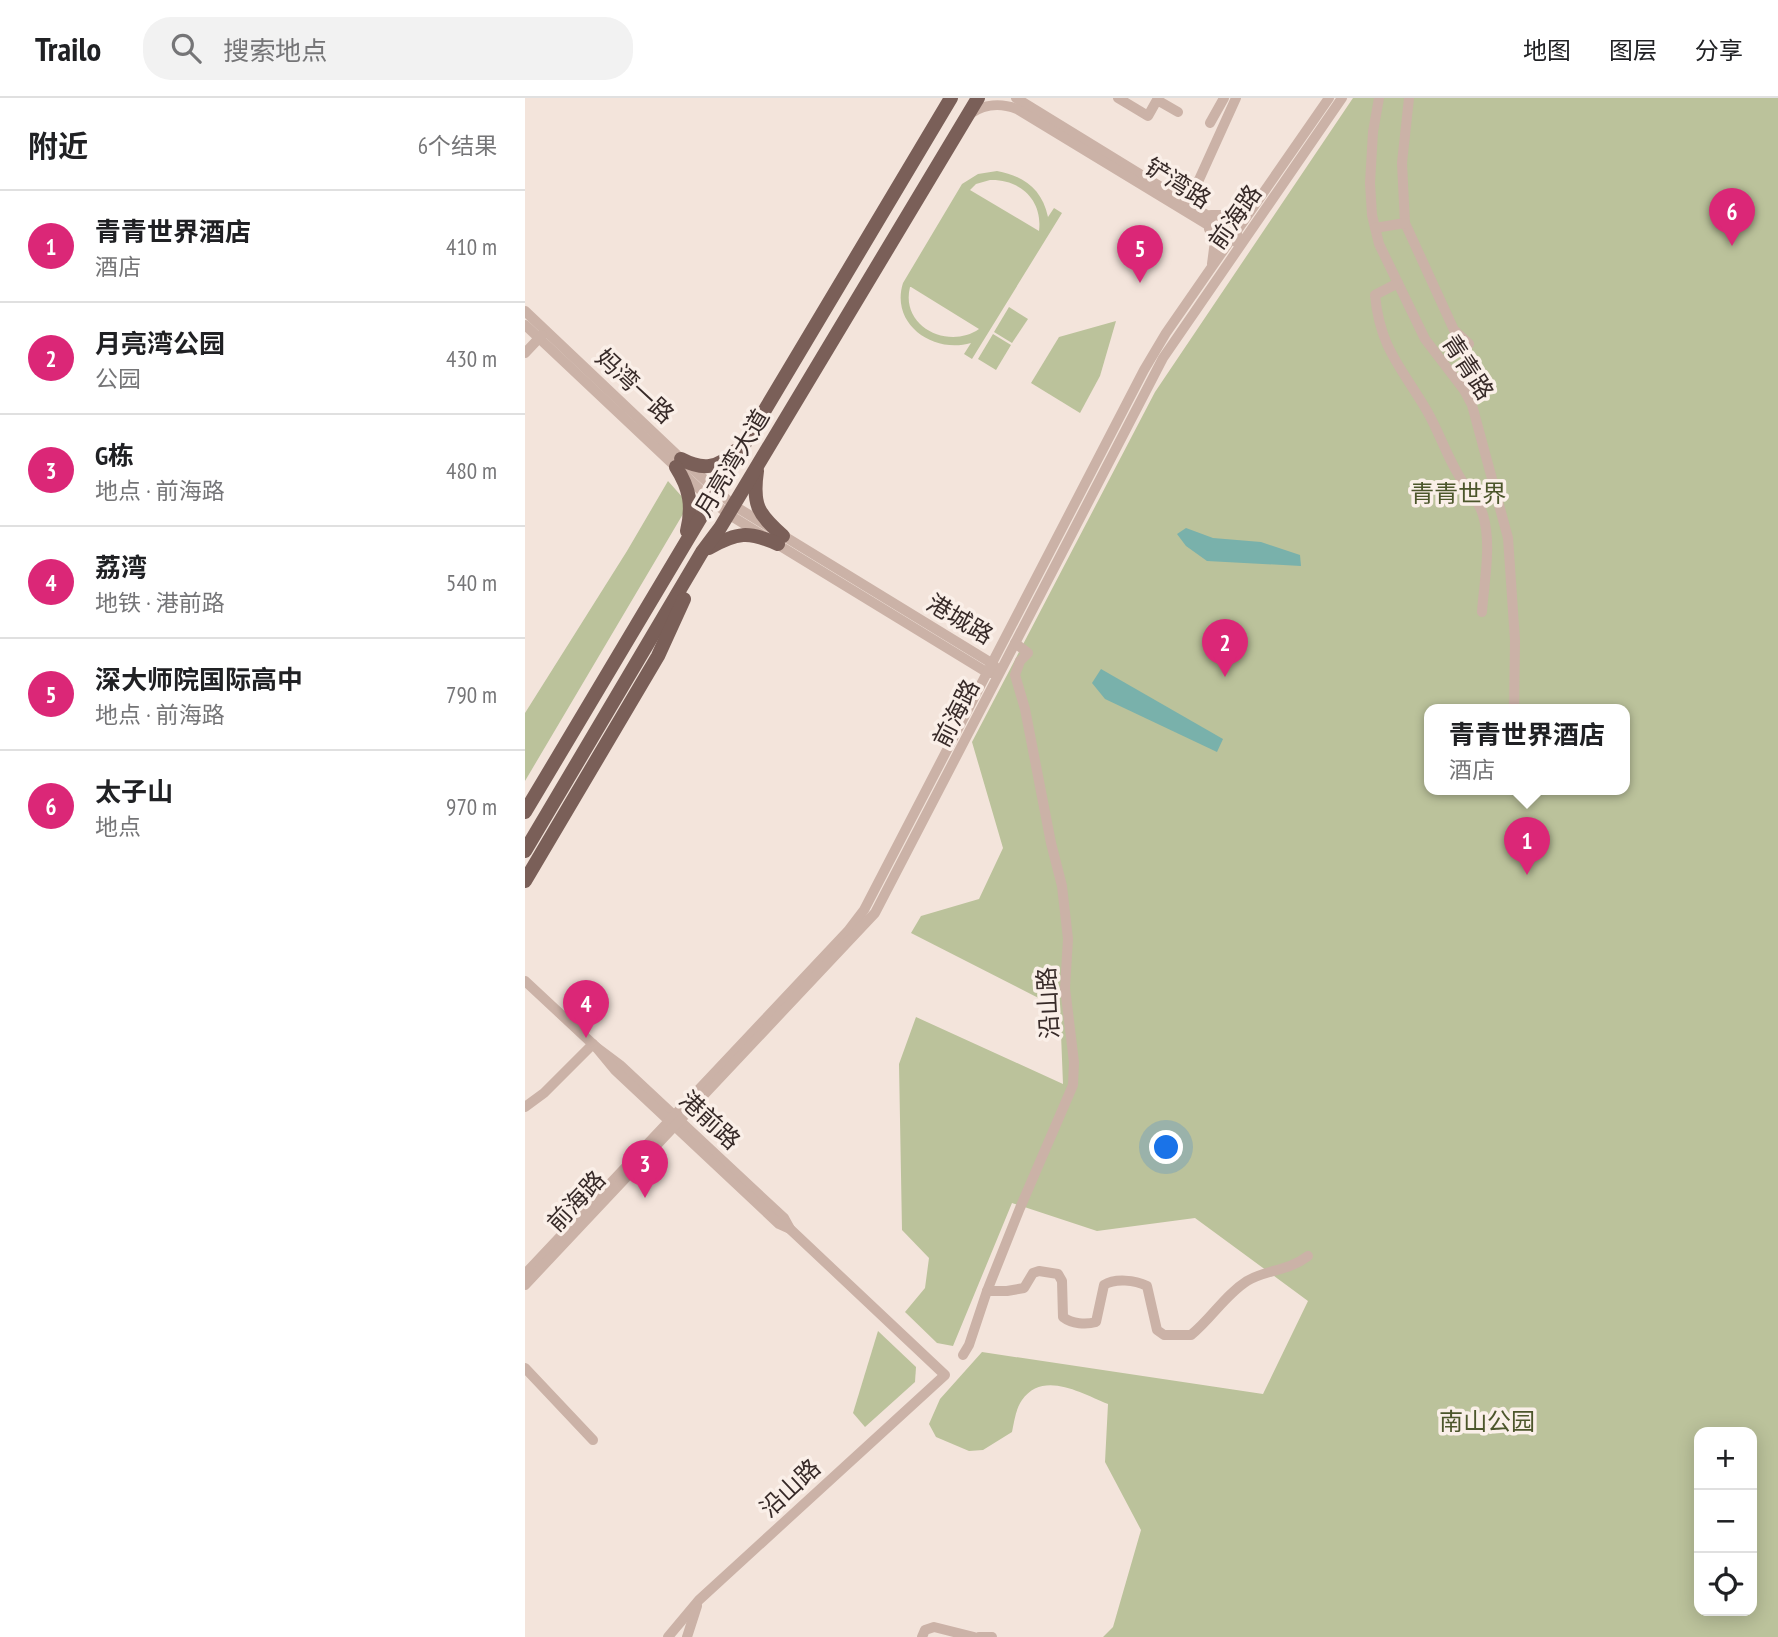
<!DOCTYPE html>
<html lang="zh">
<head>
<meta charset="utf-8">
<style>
	body { margin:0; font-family:"PT Sans Narrow","Noto Sans SC",sans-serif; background:#f2f2f2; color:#202124 }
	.controls { position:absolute; right:21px; bottom:21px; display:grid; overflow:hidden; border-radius:14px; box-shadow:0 4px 18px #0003 }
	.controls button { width:63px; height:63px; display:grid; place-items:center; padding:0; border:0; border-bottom:2px solid #e0e0e0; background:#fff; color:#202124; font:35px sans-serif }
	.you { position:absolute; left:642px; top:1050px; width:24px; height:24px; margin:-18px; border:5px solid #fff; border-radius:50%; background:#1a73e8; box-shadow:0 0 0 10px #1a73e833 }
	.badge { display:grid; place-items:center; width:46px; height:46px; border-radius:50%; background:#db2777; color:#fff; font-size:23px; font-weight:700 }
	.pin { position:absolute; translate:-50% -58px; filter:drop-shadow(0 2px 4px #0008) }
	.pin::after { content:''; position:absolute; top:37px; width:24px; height:21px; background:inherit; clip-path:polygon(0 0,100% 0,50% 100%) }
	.popup { position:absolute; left:899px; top:606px; width:206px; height:91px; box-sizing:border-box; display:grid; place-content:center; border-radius:14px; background:#fff; filter:drop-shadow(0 2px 5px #0005); font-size:23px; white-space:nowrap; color:#757577 }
	.popup b { font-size:26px; color:#202124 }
	.popup::after { content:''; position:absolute; left:50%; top:100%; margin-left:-14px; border:14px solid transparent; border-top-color:#fff }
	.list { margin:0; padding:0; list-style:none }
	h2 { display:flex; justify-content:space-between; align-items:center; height:91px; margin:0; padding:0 28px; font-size:30px }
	h2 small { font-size:23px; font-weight:400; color:#757577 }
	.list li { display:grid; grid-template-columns:46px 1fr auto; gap:21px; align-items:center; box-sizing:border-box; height:112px; padding:0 28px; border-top:2px solid #e0e0e0 }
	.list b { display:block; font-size:26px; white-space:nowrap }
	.list p { margin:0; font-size:23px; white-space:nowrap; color:#757577 }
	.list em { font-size:23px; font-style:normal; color:#757577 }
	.icon { flex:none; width:38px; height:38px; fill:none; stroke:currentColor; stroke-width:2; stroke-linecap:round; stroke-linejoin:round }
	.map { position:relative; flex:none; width:1253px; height:1539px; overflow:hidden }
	header { display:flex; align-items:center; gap:42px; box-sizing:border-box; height:98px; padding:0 35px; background:#fff; border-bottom:2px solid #e0e0e0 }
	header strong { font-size:33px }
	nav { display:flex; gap:38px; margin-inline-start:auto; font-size:24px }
	.search { width:490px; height:63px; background:#f2f2f2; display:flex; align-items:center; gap:18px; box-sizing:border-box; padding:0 24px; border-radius:28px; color:#757577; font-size:26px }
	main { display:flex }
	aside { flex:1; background:#fff }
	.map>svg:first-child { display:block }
</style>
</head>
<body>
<header>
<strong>Trailo</strong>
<div class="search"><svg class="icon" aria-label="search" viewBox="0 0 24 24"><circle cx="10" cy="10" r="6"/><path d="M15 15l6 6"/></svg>搜索地点</div>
<nav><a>地图</a><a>图层</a><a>分享</a></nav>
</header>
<main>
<aside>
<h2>附近<small>6个结果</small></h2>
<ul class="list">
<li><span class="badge">1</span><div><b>青青世界酒店</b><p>酒店</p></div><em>410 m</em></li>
<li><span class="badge">2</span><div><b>月亮湾公园</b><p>公园</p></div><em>430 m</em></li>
<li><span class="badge">3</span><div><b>G栋</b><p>地点 · 前海路</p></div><em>480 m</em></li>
<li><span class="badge">4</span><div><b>荔湾</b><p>地铁 · 港前路</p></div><em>540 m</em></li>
<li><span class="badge">5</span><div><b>深大师院国际高中</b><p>地点 · 前海路</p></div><em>790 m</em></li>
<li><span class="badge">6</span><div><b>太子山</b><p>地点</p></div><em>970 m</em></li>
</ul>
</aside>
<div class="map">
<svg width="1253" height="1539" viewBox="0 0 1253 1539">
	<rect width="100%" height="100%" fill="#f3e4db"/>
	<g fill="#bbc29b" fill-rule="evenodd">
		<path d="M 828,0 L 1253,0 L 1253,1539 L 578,1539 L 588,1529 L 616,1432 L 580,1364 L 583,1306 C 556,1295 518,1272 497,1302 C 491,1310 489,1324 487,1334 L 458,1352 L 444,1353 L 411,1339 L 404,1326 L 415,1301 L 457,1254 L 738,1296 L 783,1203 L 670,1120 L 572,1133 L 487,1105 L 428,1248 L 412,1245 L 380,1214 L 400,1190 L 404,1160 L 377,1132 L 374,966 L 391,919 L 538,986 L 535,911 L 386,835 L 396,818 L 454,801 L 478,750 L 447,644 L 630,294 ZM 904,611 L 1100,611 L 1100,691 L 904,691 ZM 1174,1334 L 1227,1334 L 1227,1513 L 1174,1513 Z"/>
		<path d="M 472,73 C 499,78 517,91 523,119 L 529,110 L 537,115 L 447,261 L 439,256 L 446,245 C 408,256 365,226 378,185 L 437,86 L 453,76 ZM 465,82 C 495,81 518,102 514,133 L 445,92 L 451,86 ZM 385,189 L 386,189 L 454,231 C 424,252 375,229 385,189 Z"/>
		<polygon points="484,209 503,221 487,245 469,234"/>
		<polygon points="591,223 575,278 555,315 506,285 534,239"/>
		<polygon points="468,236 486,247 471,272 453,261"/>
		<polygon points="143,383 159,401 158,416 0,683 0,615 102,453"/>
		<polygon points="353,1233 391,1269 390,1284 340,1329 328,1315"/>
	</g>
	<g fill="#79b1ab">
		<polygon points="661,430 688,440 736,444 775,457 776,468 682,463 661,448 652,436"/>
		<polygon points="576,571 698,641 692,654 580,601 567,585"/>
	</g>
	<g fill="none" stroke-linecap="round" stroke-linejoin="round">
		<g stroke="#cbb2a7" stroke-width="10">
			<polyline points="491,0 711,135 714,140"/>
			<polyline points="593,0 623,18 632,2 653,14"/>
			<polyline points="854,0 848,34 845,85 847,117 854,146 900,241 939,292 947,307 983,440 990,542 989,611"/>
			<polyline points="884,0 877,65 880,125 929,232 944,246"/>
			<path d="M 445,16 C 459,6 476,5 492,11 L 711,144"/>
			<polyline points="685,25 699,0"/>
			<polyline points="663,106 711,0"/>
			<polyline points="686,117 711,117 726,109"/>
			<polyline points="850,130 880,125"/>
			<polyline points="684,131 690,143 687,166"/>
			<path d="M 873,185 L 850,197 C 855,251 877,270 902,313 C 914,334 921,356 933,376 C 941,391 953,400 958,417 C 967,447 959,483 957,514"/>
			<polyline points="0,213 152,357 208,407 468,566 472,571"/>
			<polyline points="0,227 186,402 203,416 463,575 470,575"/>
			<polyline points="0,255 17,237"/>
			<polyline points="0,883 71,949 95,967 259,1120 265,1131"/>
			<polyline points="71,949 90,972 254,1126 265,1131 420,1277 174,1502 143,1539"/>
			<polyline points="0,1009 19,995 68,946"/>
			<polyline points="0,1176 323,833 339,812 619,272 641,235 804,0"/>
			<polyline points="0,1187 350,815 638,260 817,0"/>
			<path d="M 462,1193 L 482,1193 L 499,1190 L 508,1175 L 514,1173 L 533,1176 L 537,1183 L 538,1219 C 547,1226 561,1227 571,1224 L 579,1187 C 590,1180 610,1182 622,1188 L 632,1232 L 639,1237 L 666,1237 C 686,1221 700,1197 722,1183 C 742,1171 762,1174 783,1158"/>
			<polyline points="438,1257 444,1247 462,1193 495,1110 548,987 549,964 540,890 543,841 537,788 526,745 500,611 490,577 495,563 503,555 490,545"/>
			<polyline points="0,1270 68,1342"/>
			<polyline points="162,1539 172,1508"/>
			<polyline points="397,1539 400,1532 409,1529 449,1539"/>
			<polyline points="454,1539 467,1539"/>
		</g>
		<g stroke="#7a5f58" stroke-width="14">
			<path d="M 156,361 C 177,372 193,371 210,353"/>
			<path d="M 151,369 C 165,391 168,408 162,433"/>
			<path d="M 232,373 C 227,407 233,416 258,438"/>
			<path d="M 184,450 C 212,434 224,433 253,446"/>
			<polyline points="0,714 426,0"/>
			<polyline points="0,753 177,454 195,430 453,0"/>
			<polyline points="0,783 133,558 159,501"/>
		</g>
	</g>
	<g text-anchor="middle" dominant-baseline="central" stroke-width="7" stroke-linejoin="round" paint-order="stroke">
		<g font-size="24" fill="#372a28" stroke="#faefe8">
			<text transform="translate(653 85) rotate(32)">铲湾路</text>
			<text transform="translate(710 119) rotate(-55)">前海路</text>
			<text transform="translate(943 269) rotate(57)">青青路</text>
			<text transform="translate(110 288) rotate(43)">妈湾一路</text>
			<text transform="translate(207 365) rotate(-59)">月亮湾大道</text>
			<text transform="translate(435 521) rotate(31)">港城路</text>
			<text transform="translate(431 615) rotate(-63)">前海路</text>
			<text transform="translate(523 905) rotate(-93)">沿山路</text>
			<text transform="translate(185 1022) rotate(43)">港前路</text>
			<text transform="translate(51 1103) rotate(-47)">前海路</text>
			<text transform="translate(265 1390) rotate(-43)">沿山路</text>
		</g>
		<g font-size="24" fill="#4c562b" stroke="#faefe8">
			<text x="933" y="395">青青世界</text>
			<text x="962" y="1323">南山公园</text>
		</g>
	</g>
</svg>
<div class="controls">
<button>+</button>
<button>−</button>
<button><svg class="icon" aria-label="locate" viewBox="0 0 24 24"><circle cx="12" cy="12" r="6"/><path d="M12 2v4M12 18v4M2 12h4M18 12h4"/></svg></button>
</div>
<div class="you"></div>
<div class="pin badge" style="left:1002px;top:777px">1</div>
<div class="popup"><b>青青世界酒店</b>酒店</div>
<div class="pin badge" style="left:700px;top:579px">2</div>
<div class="pin badge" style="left:120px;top:1100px">3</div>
<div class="pin badge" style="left:61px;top:940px">4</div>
<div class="pin badge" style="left:615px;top:185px">5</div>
<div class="pin badge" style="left:1207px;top:148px">6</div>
</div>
</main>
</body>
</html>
